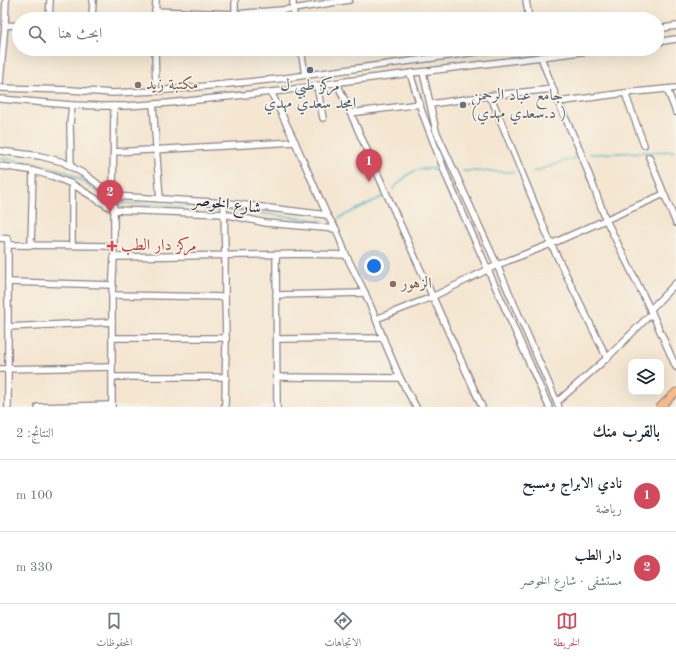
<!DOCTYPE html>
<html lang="ar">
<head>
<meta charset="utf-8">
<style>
	body { margin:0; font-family:"Old Standard TT",Amiri,serif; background:#f2f2f3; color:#1f2937; direction:rtl }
	.controls { position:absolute; right:12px; bottom:12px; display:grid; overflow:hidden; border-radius:8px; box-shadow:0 4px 16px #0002 }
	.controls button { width:36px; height:36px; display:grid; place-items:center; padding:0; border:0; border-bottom:1px solid #e0e1e3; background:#fff; color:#1f2937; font:20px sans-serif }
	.you { position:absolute; left:374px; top:266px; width:14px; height:14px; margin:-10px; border:3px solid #fff; border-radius:50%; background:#1a73e8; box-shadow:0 0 0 6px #1a73e833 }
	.badge { display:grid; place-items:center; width:26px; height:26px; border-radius:50%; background:#d1495b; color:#fff; font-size:13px; font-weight:700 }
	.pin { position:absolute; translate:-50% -33px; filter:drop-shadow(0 1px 2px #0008) }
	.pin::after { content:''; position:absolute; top:21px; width:14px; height:12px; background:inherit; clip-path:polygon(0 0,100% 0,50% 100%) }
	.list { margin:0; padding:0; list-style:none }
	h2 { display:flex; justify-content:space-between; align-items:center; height:52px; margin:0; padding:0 16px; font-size:17px }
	h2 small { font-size:13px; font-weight:400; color:#747a83 }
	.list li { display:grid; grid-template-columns:26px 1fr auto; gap:12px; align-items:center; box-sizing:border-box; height:72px; padding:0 16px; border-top:1px solid #e0e1e3 }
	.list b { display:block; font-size:15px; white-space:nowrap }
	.list p { margin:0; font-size:13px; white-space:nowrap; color:#747a83 }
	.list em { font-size:13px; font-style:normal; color:#747a83 }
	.icon { flex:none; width:22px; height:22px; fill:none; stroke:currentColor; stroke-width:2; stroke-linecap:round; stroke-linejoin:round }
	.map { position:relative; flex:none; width:676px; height:407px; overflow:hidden; direction:ltr }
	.search { position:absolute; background:#fff; box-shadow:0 4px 16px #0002; left:12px; right:12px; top:12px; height:44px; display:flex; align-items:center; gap:10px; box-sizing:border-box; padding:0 14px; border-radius:22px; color:#747a83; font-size:15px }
	.sheet { height:196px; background:#fff }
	nav { display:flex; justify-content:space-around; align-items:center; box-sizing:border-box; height:56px; border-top:1px solid #e0e1e3; background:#fff; font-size:11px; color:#747a83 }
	nav a { display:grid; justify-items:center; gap:2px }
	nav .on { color:#d1495b }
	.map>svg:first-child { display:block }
</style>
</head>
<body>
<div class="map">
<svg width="676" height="407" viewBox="0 0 676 407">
	<rect width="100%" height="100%" fill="#f7f3e8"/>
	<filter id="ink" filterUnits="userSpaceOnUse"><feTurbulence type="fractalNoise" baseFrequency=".025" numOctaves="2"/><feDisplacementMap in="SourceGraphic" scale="8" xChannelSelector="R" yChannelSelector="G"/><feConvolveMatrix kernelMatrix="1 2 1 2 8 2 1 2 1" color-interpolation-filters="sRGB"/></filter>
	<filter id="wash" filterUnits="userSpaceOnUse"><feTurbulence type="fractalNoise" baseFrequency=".012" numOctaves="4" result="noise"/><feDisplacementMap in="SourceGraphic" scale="16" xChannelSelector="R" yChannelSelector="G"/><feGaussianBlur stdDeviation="0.9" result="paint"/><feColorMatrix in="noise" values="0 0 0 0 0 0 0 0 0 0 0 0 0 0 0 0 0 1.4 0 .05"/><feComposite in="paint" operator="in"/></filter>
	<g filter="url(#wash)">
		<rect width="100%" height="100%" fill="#f4e6d1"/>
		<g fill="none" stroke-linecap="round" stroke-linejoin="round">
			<g stroke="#47b6c1" stroke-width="1.5">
				<polyline points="590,154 676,151"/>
				<path d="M 0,158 C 22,161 46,164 66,172 C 80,178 91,187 103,195"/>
				<polyline points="463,171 514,172"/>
				<polyline points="533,172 574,158"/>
				<path d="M 393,189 C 407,174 415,166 437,169"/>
				<polyline points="122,203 222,208"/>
				<polyline points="226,209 323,221"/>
				<polyline points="339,218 382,197"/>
			</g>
		</g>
	</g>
	<g filter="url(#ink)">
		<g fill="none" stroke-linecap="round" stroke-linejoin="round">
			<g stroke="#8b8486" stroke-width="8">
				<g id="minor">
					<polyline points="235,0 235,14"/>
					<polyline points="293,0 293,9 295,19"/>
					<polyline points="526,0 529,19"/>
					<polyline points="155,11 235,14 293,9 349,0"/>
					<polyline points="49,19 50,0"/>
					<polyline points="92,19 93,0"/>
					<polyline points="155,19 156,0"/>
					<polyline points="5,25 19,26"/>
					<polyline points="657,29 676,26"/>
					<polyline points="657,42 676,39"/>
					<polyline points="155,49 156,91"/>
					<polyline points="301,49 305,75"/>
					<polyline points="541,57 558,102 579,148 606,220 652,313 676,367"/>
					<polyline points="423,72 436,131 497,265 559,407"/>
					<polyline points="410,73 422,112 448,180 549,407"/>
					<polyline points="0,82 5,25 6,0"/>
					<polyline points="337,83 482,407"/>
					<polyline points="317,86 323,118"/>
					<polyline points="0,88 71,90 112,93 156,91 278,79 499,49"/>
					<polyline points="667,89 676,112"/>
					<polyline points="271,92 295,142 327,215 336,229 346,255 365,293 376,319 383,338 400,378 416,407"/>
					<polyline points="625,93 644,145"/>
					<polyline points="487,96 493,102 551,244 607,358"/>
					<polyline points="0,99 72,105 102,106 126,106 169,103 281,91 347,81 605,49"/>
					<polyline points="558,102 625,93 676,88"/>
					<polyline points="153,104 160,199"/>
					<polyline points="431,104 487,96 553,89"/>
					<polyline points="350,113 420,104"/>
					<polyline points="0,151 40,156 63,162 86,175 113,196 228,203 327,215"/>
					<polyline points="114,152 295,142"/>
					<polyline points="649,157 676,223"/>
					<polyline points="0,166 29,170 52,176 72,184 114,210 224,214 266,223 336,229"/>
					<polyline points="71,167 70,124 72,105"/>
					<polyline points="224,203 225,256 225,297 226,338 225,407"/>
					<polyline points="0,238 8,239 8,407"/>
					<polyline points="8,245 114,246"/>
					<polyline points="31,245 33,171"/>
					<polyline points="72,245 72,184"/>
					<polyline points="276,255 277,407"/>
					<polyline points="114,257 306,254 346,255"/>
					<polyline points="8,282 113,285"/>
					<polyline points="112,295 225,297"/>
					<polyline points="276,295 365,293"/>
					<polyline points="650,310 676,283"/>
					<polyline points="376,319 432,297 497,265 551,244 664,194"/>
					<polyline points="8,327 112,322"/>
					<polyline points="112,338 226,338"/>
					<polyline points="277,339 383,338"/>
					<polyline points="0,369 112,367"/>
					<polyline points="112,377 226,377"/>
					<polyline points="277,377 400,378"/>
					<polyline points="557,402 607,358 652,313"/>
					<polyline points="38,407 112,405"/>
					<polyline points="112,407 112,295 114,257 114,210 113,196 114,106"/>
				</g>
			</g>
			<g stroke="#8b8486" stroke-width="9">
				<polyline id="major" points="660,407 676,392"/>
			</g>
			<use href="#minor" stroke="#fff" stroke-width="5.5"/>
			<use href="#major" stroke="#f9bd89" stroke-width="7"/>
		</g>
	</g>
	<circle fill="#5c6f8a" stroke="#f7f3e8" stroke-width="1.5" cx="310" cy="70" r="4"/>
	<g fill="#8d6e63" stroke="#f7f3e8" stroke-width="1.5">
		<circle cx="138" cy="85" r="4"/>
		<circle cx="393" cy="284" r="4"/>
	</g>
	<circle fill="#6b7280" stroke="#f7f3e8" stroke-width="1.5" cx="463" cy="105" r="4"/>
	<path fill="#e0444e" stroke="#f7f3e8" stroke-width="1.5" d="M110 240h4v4h4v4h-4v4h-4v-4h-4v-4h4z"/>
	<g text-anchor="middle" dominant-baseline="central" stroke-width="3.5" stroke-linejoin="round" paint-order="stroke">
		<g font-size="16" fill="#785e54" stroke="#f7f3e8" text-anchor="start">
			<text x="146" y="85">مكتبة زيد</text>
			<text x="401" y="284">الزهور</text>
		</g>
		<g font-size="16" fill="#4e5e75" stroke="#f7f3e8">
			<text x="310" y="86">مركز طبي ل<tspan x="310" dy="18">امجد سعدي مهدي</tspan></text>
		</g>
		<g font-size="16" fill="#5b616d" stroke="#f7f3e8" text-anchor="start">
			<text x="471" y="96">جامع عباد الرحمن<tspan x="471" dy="18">(د.سعدي مهدي )</tspan></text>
		</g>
		<g font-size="16" fill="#22223b" stroke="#f7f3e8">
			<text transform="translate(227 205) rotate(7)">شارع الخوصر</text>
		</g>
		<g font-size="16" fill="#be3a42" stroke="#f7f3e8" text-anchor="start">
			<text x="121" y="246">مركز دار الطب</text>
		</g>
	</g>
</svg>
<div class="controls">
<button><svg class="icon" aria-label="layers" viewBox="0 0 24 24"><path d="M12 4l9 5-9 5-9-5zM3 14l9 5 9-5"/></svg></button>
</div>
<div class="you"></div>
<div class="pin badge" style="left:369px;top:182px">1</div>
<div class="pin badge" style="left:110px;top:213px">2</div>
<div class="search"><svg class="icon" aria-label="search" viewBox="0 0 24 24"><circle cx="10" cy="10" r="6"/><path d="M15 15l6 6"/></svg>ابحث هنا</div>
</div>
<section class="sheet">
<h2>بالقرب منك<small>النتائج: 2</small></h2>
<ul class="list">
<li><span class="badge">1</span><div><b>نادي الابراج ومسبح</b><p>رياضة</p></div><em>100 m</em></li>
<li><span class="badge">2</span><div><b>دار الطب</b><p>مستشفى · شارع الخوصر</p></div><em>330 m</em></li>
</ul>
</section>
<nav>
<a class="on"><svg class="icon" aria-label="map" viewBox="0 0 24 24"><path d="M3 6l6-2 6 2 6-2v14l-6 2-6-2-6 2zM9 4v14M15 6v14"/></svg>الخريطة</a>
<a><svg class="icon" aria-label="directions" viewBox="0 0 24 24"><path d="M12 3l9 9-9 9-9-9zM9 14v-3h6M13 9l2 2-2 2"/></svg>الاتجاهات</a>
<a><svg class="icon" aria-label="saved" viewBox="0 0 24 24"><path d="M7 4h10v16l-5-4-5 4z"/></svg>المحفوظات</a>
</nav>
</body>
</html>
